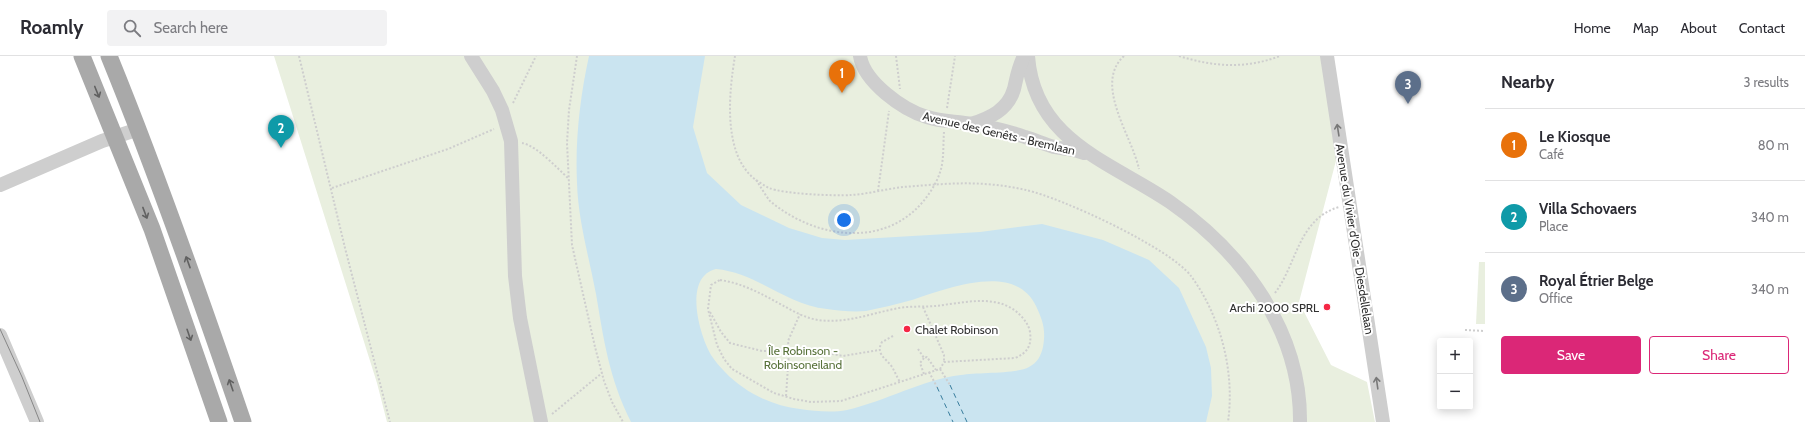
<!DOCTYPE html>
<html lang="en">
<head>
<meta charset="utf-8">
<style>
	body { margin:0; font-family:Cabin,sans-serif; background:#f2f2f3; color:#2b2b33 }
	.controls { position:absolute; right:12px; bottom:12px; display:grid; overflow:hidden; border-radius:4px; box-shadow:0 2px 10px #0003 }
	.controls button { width:36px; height:36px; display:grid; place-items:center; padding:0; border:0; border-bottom:1px solid #e1e1e2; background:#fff; color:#2b2b33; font:20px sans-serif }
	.you { position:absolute; left:844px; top:164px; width:14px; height:14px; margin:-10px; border:3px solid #fff; border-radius:50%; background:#1a73e8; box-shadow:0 0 0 6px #1a73e833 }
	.badge { display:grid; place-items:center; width:26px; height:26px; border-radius:50%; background:#db2777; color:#fff; font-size:13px; font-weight:700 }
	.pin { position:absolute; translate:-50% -33px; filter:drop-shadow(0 1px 2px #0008) }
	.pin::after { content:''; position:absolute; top:21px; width:14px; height:12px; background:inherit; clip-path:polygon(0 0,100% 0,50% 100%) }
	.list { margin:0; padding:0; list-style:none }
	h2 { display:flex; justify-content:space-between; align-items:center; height:52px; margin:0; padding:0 16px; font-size:17px }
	h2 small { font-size:13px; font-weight:400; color:#7c7c81 }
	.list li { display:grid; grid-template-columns:26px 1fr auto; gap:12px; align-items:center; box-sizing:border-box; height:72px; padding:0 16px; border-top:1px solid #e1e1e2 }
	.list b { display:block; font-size:15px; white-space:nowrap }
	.list p { margin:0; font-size:13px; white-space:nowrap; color:#7c7c81 }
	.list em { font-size:13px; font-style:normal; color:#7c7c81 }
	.actions { display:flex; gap:8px; padding:12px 16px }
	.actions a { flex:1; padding:9px 0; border:1px solid #db2777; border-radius:4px; text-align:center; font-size:14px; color:#db2777 }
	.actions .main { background:#db2777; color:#fff }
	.icon { flex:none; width:22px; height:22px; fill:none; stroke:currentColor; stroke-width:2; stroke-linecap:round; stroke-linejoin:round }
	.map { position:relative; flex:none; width:1485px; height:366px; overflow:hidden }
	header { display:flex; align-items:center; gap:24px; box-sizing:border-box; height:56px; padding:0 20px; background:#fff; border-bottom:1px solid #e1e1e2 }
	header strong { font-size:19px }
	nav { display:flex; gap:22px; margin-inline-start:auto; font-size:14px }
	.search { width:280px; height:36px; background:#f2f2f3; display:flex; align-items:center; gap:10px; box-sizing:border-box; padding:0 14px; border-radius:4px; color:#7c7c81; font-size:15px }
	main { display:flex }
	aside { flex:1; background:#fff }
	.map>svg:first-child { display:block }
</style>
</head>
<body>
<header>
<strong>Roamly</strong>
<div class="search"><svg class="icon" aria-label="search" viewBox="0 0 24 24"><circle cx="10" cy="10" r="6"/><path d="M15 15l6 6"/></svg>Search here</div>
<nav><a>Home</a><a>Map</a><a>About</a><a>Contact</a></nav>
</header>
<main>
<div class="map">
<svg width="1485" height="366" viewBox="0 0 1485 366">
	<rect width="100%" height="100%" fill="#fff"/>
	<g fill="#e9efdf">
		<polygon points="274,0 1323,0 1338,97 1299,246 1331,309 1367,326 1375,366 387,366 377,327"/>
		<polygon points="1479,206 1485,206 1485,268 1476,268"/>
	</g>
	<path fill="#cae4f0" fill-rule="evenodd" d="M 589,0 L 705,0 L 693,71 L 707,117 L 741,149 L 789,172 L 822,182 L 845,184 L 980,176 L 1042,168 L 1103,184 L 1149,204 L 1179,232 L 1206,291 L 1211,312 L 1212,340 L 1206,366 L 631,366 C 609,322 604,285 596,238 C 589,201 578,164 577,127 C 575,85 580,41 589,0 ZM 716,213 C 758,217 786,249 827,253 C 840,255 854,256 866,255 C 881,252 897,248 912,244 C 946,233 1015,205 1036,250 C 1043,265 1046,274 1043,291 C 1041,300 1037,307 1029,311 C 1017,318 977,316 961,319 C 921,324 886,345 847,354 C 832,357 814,355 800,353 C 772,350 744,336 725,316 C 720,311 715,305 711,299 C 699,278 683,221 716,213 Z"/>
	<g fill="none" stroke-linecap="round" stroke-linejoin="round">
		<g stroke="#377c9c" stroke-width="1" stroke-dasharray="5 4" stroke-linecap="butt">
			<polyline points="950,329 967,366"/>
			<polyline points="937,331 953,366"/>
		</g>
		<g stroke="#cecece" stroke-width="2" stroke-dasharray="2 2" stroke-linecap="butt">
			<polyline points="299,0 345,192 390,366"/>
			<polyline points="577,0 569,54 567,87 572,189 595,291 604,325 612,346 623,366"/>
			<path d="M 735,0 C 729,36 722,99 756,124 C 760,126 764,130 769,132 C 784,138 833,140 851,139 C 868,138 886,133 903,131 C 930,129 958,126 985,128 C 999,129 1013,131 1026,134 C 1062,142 1170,192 1191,220 C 1221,261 1235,316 1228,366"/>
			<polyline points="896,0 900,33"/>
			<path d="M 1124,0 C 1093,28 1132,80 1139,113"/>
			<path d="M 1179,0 C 1214,11 1246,13 1280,0"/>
			<polyline points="513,47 536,0"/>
			<polyline points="947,52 955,0"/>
			<path d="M 522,87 C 536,89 557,112 568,122"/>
			<path d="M 756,124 C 761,131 765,139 770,145 C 810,179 874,192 915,154 C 926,144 937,128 941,113 C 944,102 943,88 944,76"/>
			<polyline points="332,132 448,93 494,73"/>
			<polyline points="878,135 889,55"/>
			<path d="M 720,224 C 742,227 762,238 782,249 C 793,255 805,262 818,264 C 846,268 872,257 899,252 C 911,250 923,251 935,250 C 964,247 1000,236 1022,261 C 1026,266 1029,270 1030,276 C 1032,290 1027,297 1015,302 L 944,306 L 940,313 L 841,345 L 811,346 L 794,343 L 774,337 L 732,313 L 724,303 L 717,289 L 708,253 L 711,229 Z"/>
			<path d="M 1275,237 C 1297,208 1298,163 1339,151"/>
			<polyline points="923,251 944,299 944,305"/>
			<polyline points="710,256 721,276 730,287 762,295 817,295 843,300 879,294"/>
			<polyline points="1465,274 1485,275"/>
			<path d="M 893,280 L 882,286 C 875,298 886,302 892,311 C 895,316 897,321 900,326"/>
			<polyline points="918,293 924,302 927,301 936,314"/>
			<polyline points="924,302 920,307 924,318"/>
			<polyline points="940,313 950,329"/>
			<polyline points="929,316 937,331"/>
			<polyline points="786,340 789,296 788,285 800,258"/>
			<polyline points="552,358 602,317"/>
		</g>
		<g stroke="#cecece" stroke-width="14">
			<polyline points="471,0 493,35 502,54 511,85 515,220 520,262 541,366"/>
			<path d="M 860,0 C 864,26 903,54 927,61 C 942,66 957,65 972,68 C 989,71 1008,75 1025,81 C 1035,84 1044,88 1054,91 C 1064,93 1074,93 1084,97"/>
			<path d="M 1028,0 C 1034,85 1111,106 1170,146 C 1243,197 1301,275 1300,366"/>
			<polyline points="1327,0 1383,366"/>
			<path d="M 971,68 C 990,62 1008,54 1014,33 C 1017,20 1018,12 1024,0"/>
			<polyline points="0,129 102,85 139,73"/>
			<polyline points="0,279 37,366"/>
		</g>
		<g stroke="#a9a9a9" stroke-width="17">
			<polyline points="82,0 152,173 219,366"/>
			<path d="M 109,0 C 158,120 201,243 243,366"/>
		</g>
		<polyline stroke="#868686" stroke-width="1" points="0,273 22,321 40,366"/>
	</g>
	<defs><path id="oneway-shaft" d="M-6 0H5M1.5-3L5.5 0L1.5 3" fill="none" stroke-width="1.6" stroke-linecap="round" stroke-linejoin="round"/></defs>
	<g stroke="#616161">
		<use href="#oneway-shaft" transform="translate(97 36) rotate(68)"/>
		<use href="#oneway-shaft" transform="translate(145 157) rotate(69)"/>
		<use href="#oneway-shaft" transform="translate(188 206) rotate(-110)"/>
		<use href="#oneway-shaft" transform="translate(189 279) rotate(71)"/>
		<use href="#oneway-shaft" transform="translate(231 329) rotate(-109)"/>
	</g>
	<g stroke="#787878">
		<use href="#oneway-shaft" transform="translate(1338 74) rotate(-99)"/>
		<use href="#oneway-shaft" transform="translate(1377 327) rotate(-98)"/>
	</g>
	<g fill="#f52745" stroke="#fff" stroke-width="1.5">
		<circle cx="1327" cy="251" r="4"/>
		<circle cx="907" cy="273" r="4"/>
	</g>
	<g text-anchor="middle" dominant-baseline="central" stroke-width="4" stroke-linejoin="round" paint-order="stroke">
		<g font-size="12" fill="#313131" stroke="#fff">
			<text transform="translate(999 77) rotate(13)">Avenue des Genêts - Bremlaan</text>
			<text transform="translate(1355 183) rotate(81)">Avenue du Vivier d'Oie - Diesdellelaan</text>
		</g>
		<g font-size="12" fill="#313131" stroke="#fff" text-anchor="end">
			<text x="1319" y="251">Archi 2000 SPRL</text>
			<text x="915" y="273" text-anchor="start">Chalet Robinson</text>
		</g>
		<g font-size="12" fill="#58723a" stroke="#fff">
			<text x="803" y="294">Île Robinson -<tspan x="803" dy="14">Robinsoneiland</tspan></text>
		</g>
	</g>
</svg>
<div class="controls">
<button>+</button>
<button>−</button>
</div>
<div class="you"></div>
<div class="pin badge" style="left:842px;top:37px;background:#e8710a">1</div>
<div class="pin badge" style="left:281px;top:92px;background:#0f9aa8">2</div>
<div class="pin badge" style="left:1408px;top:48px;background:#5c6f8a">3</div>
</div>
<aside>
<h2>Nearby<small>3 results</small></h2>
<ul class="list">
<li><span class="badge" style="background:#e8710a">1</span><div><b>Le Kiosque</b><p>Café</p></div><em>80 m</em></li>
<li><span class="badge" style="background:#0f9aa8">2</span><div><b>Villa Schovaers</b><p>Place</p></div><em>340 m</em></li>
<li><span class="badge" style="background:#5c6f8a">3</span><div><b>Royal Étrier Belge</b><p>Office</p></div><em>340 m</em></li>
</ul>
<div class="actions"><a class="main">Save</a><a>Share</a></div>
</aside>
</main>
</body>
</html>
